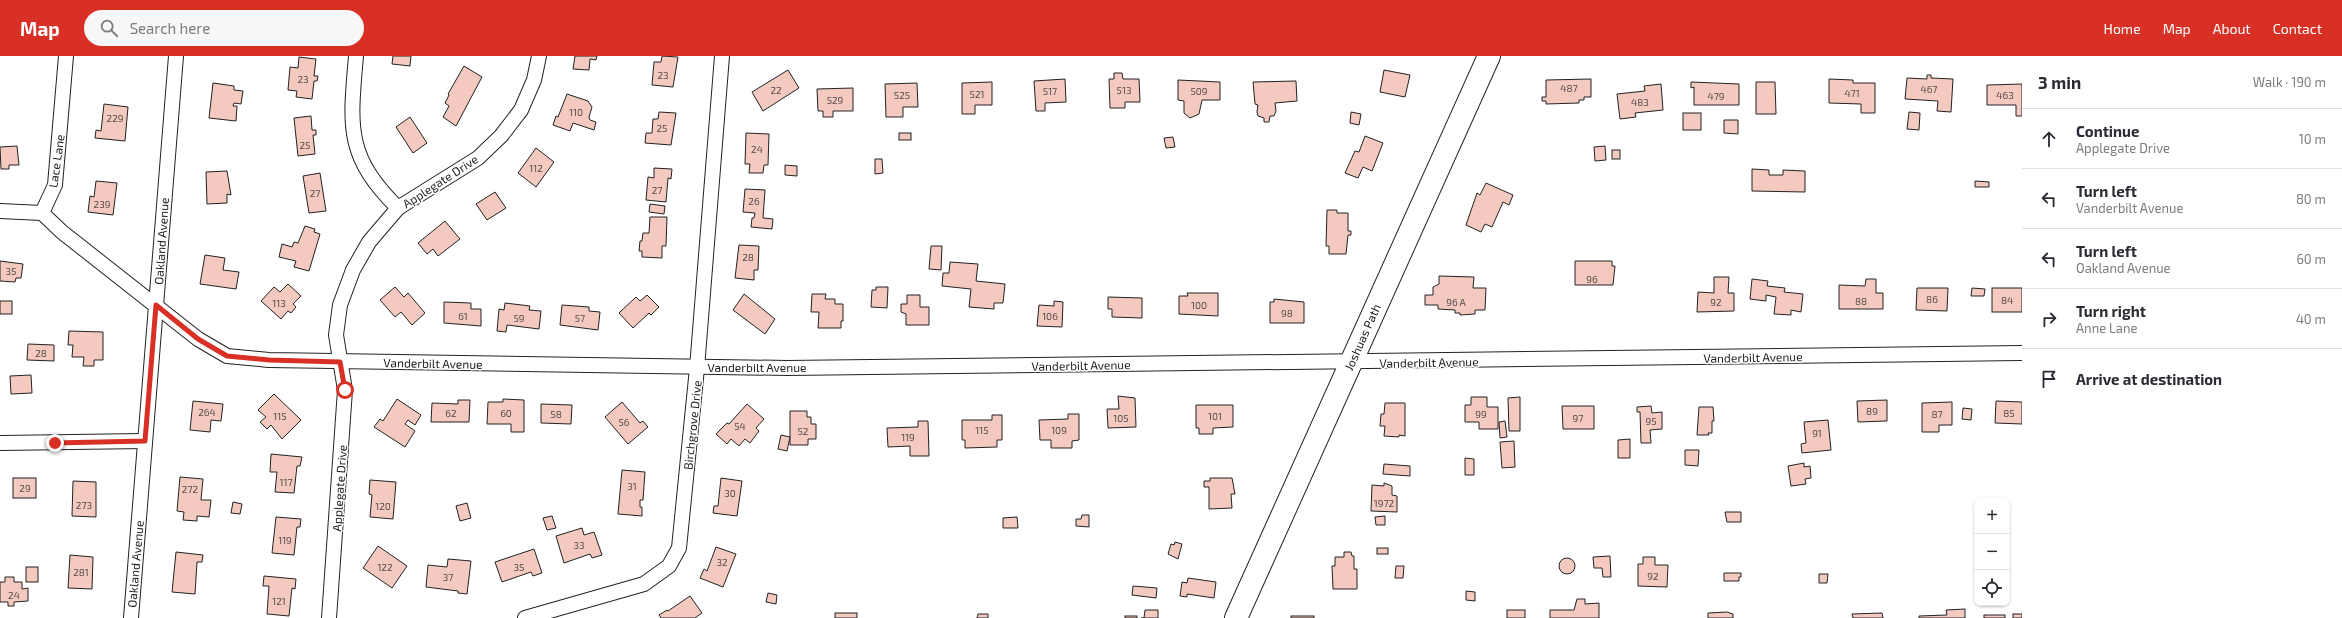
<!DOCTYPE html>
<html lang="en">
<head>
<meta charset="utf-8">
<style>
	body { margin:0; font-family:"Exo 2",sans-serif; background:#f7f7f7; color:#2b2b33 }
	.controls { position:absolute; right:12px; bottom:12px; display:grid; overflow:hidden; border-radius:8px; box-shadow:0 1px 3px #0004 }
	.controls button { width:36px; height:36px; display:grid; place-items:center; padding:0; border:0; border-bottom:1px solid #e1e1e2; background:#fff; color:#2b2b33; font:20px sans-serif }
	.stop { position:absolute; width:12px; height:12px; margin:-9px; border:3px solid #d93025; border-radius:50%; background:#fff }
	.stop.end { background:#d93025; border-color:#fff; box-shadow:0 1px 4px #0008 }
	.list { margin:0; padding:0; list-style:none }
	h2 { display:flex; justify-content:space-between; align-items:center; height:52px; margin:0; padding:0 16px; font-size:17px }
	h2 small { font-size:13px; font-weight:400; color:#7c7c81 }
	.list li { display:grid; grid-template-columns:26px 1fr auto; gap:12px; align-items:center; box-sizing:border-box; height:60px; padding:0 16px; border-top:1px solid #e1e1e2 }
	.list b { display:block; font-size:15px; white-space:nowrap }
	.list p { margin:0; font-size:13px; white-space:nowrap; color:#7c7c81 }
	.list em { font-size:13px; font-style:normal; color:#7c7c81 }
	.icon { flex:none; width:22px; height:22px; fill:none; stroke:currentColor; stroke-width:2; stroke-linecap:round; stroke-linejoin:round }
	.map { position:relative; flex:none; width:2022px; height:562px; overflow:hidden }
	header { display:flex; align-items:center; gap:24px; box-sizing:border-box; height:56px; padding:0 20px; background:#d93025; color:#fff }
	header strong { font-size:19px }
	nav { display:flex; gap:22px; margin-inline-start:auto; font-size:14px }
	.search { width:280px; height:36px; background:#f7f7f7; display:flex; align-items:center; gap:10px; box-sizing:border-box; padding:0 14px; border-radius:22px; color:#7c7c81; font-size:15px }
	main { display:flex }
	aside { flex:1; background:#fff }
	.map>svg:first-child { display:block }
</style>
</head>
<body>
<header>
<strong>Map</strong>
<div class="search"><svg class="icon" aria-label="search" viewBox="0 0 24 24"><circle cx="10" cy="10" r="6"/><path d="M15 15l6 6"/></svg>Search here</div>
<nav><a>Home</a><a>Map</a><a>About</a><a>Contact</a></nav>
</header>
<main>
<div class="map">
<svg width="2022" height="562" viewBox="0 0 2022 562">
	<rect width="100%" height="100%" fill="#fff"/>
	<g fill="#f3c9c0" stroke="#222">
		<polygon points="393,0 411,0 410,10 392,8"/>
		<polygon points="575,0 597,0 596,4 590,3 589,14 573,13"/>
		<polygon points="662,0 678,1 673,31 652,29 654,6 661,6"/>
		<polygon points="299,1 316,3 314,20 318,20 317,25 314,25 312,43 296,41 297,35 288,34 290,11 298,12"/>
		<polygon points="464,10 482,21 456,70 443,61 449,50 445,47 449,39 448,38"/>
		<polygon points="788,14 799,32 763,55 752,36"/>
		<polygon points="1384,14 1410,19 1405,41 1380,36"/>
		<polygon points="1114,17 1122,17 1123,23 1139,23 1140,46 1125,46 1125,52 1110,52 1109,23 1114,23"/>
		<polygon points="1927,19 1931,19 1931,22 1953,23 1951,56 1937,55 1938,45 1905,43 1907,22 1927,23"/>
		<polygon points="1065,23 1066,46 1045,47 1045,55 1036,55 1034,25"/>
		<polygon points="1591,23 1591,41 1584,41 1584,44 1579,44 1579,47 1546,48 1546,45 1542,45 1542,41 1546,41 1546,24"/>
		<polygon points="1829,23 1853,24 1853,27 1875,27 1875,57 1861,57 1861,48 1829,47"/>
		<polygon points="1178,24 1220,26 1220,44 1202,44 1199,58 1190,62 1184,57 1184,45 1178,44"/>
		<polygon points="1296,25 1297,45 1275,47 1276,55 1274,60 1270,60 1269,66 1264,66 1264,62 1258,60 1257,56 1258,49 1255,48 1253,26"/>
		<polygon points="992,26 992,49 975,49 975,58 962,58 962,27"/>
		<polygon points="1691,26 1739,28 1739,49 1694,49 1694,31 1691,32"/>
		<polygon points="1756,26 1775,26 1776,58 1756,58"/>
		<polygon points="213,27 234,30 234,34 243,35 241,48 234,47 233,50 237,50 236,65 209,62"/>
		<polygon points="917,27 918,51 903,51 903,61 886,61 885,28"/>
		<polygon points="1661,28 1663,54 1635,57 1636,61 1620,63 1617,38 1645,35 1644,30"/>
		<polygon points="2022,28 2022,60 2016,60 2016,49 1987,49 1987,29"/>
		<polygon points="853,32 853,55 833,55 833,61 823,61 823,55 818,55 817,33"/>
		<polygon points="567,38 588,45 592,51 589,61 590,64 596,66 594,74 573,67 570,75 553,69 556,60 558,61"/>
		<polygon points="104,48 128,51 125,85 95,82 96,74 101,75"/>
		<polygon points="659,56 676,57 671,89 645,87 646,77 652,77 653,63 658,63"/>
		<polygon points="1351,56 1361,58 1359,69 1350,67"/>
		<polygon points="1909,56 1920,57 1919,74 1907,73"/>
		<rect x="1683" y="57" width="18" height="17"/>
		<polygon points="311,60 312,74 316,74 316,79 313,79 315,98 298,100 294,62"/>
		<polygon points="410,61 427,87 413,97 396,71"/>
		<polygon points="1724,64 1738,64 1738,78 1724,77"/>
		<polygon points="746,77 769,78 768,109 764,109 763,117 749,117 750,108 745,108"/>
		<rect x="899" y="77" width="12" height="7"/>
		<polygon points="1365,80 1383,87 1372,115 1363,111 1358,122 1345,117 1355,95 1359,96"/>
		<polygon points="1173,81 1175,91 1166,92 1164,82"/>
		<polygon points="17,90 19,109 9,109 9,113 1,113 0,91"/>
		<polygon points="1605,90 1606,104 1595,105 1594,91"/>
		<polygon points="536,92 554,106 536,131 518,117"/>
		<rect x="1612" y="94" width="8" height="9"/>
		<polygon points="875,103 882,103 883,117 875,118"/>
		<polygon points="785,109 797,110 797,120 785,119"/>
		<polygon points="654,112 672,113 671,123 668,122 666,146 646,144 648,121 654,122"/>
		<polygon points="1752,113 1769,114 1769,119 1783,119 1783,114 1805,115 1805,136 1752,135"/>
		<polygon points="227,115 231,139 227,138 227,147 207,148 206,116"/>
		<polygon points="320,117 326,155 309,157 303,120"/>
		<polygon points="96,125 117,127 113,159 88,156 90,140 94,141"/>
		<polygon points="1975,125 1989,126 1989,131 1975,131"/>
		<polygon points="1486,127 1513,139 1509,149 1503,146 1492,171 1485,168 1481,176 1466,169 1477,137 1480,139"/>
		<polygon points="745,133 765,134 763,162 773,163 772,173 751,171 752,162 754,162 755,157 743,156"/>
		<polygon points="495,136 506,152 487,164 476,148"/>
		<polygon points="650,148 665,150 664,158 649,156"/>
		<polygon points="1327,154 1337,154 1337,157 1348,157 1348,175 1351,175 1351,179 1348,179 1346,198 1329,198 1329,190 1326,190"/>
		<polygon points="650,161 667,161 666,190 662,190 662,202 642,201 642,195 639,195 640,185 642,185 643,177 649,177"/>
		<polygon points="445,165 460,183 438,200 433,193 427,198 418,187"/>
		<polygon points="305,170 315,173 314,176 320,178 309,215 294,211 296,205 279,201 282,188 292,191 294,186 298,187"/>
		<polygon points="739,189 759,190 758,214 754,214 754,224 735,222"/>
		<polygon points="931,190 942,190 941,214 929,213"/>
		<polygon points="205,199 225,202 223,214 239,216 236,233 200,228"/>
		<polygon points="0,205 23,208 21,222 16,222 15,226 0,225"/>
		<polygon points="1575,205 1612,205 1612,210 1615,210 1613,229 1575,229"/>
		<polygon points="950,206 978,208 976,225 1005,228 1003,247 994,247 994,253 969,251 971,233 942,230 943,217 949,217"/>
		<polygon points="1439,220 1474,221 1473,232 1486,232 1485,254 1475,254 1475,258 1460,259 1460,257 1455,257 1455,254 1438,253 1438,249 1425,249 1425,239 1433,239 1433,231 1439,228"/>
		<polygon points="1714,221 1729,221 1728,237 1734,237 1734,255 1697,256 1698,236 1714,237"/>
		<polygon points="1752,223 1768,225 1767,230 1785,232 1784,236 1803,238 1801,256 1791,254 1791,259 1774,258 1776,241 1766,239 1766,245 1750,243"/>
		<polygon points="1866,223 1876,223 1876,237 1883,237 1883,253 1839,253 1839,229 1865,230"/>
		<polygon points="288,228 301,240 293,248 296,251 291,257 288,255 281,263 261,245 274,231 280,236"/>
		<polygon points="395,231 404,241 408,237 425,257 412,269 401,256 395,261 380,244"/>
		<polygon points="876,231 888,231 887,252 871,251 872,234 876,234"/>
		<polygon points="1917,232 1948,232 1947,255 1916,254"/>
		<polygon points="1972,232 1985,233 1984,240 1971,240"/>
		<rect x="1992" y="232" width="30" height="24"/>
		<polygon points="1187,237 1218,237 1218,260 1179,258 1179,240 1188,240"/>
		<polygon points="744,238 775,263 765,278 733,254"/>
		<polygon points="812,238 826,238 825,243 835,243 835,248 843,248 843,265 841,265 841,272 818,272 819,256 811,256"/>
		<polygon points="647,239 659,251 651,259 649,257 633,272 619,257 636,241 640,245"/>
		<polygon points="907,239 920,239 920,251 929,251 929,269 906,269 906,258 901,256 901,248 907,248"/>
		<polygon points="1108,241 1142,242 1142,262 1112,261 1112,253 1108,253"/>
		<polygon points="1274,243 1304,246 1304,267 1270,267 1270,246 1274,246"/>
		<rect x="0" y="245" width="12" height="13"/>
		<polygon points="1054,245 1063,246 1062,271 1037,270 1039,249 1054,250"/>
		<polygon points="444,246 471,247 471,253 481,253 481,270 444,267"/>
		<polygon points="505,247 530,250 529,254 541,255 539,273 507,269 506,276 497,275 499,253 504,254"/>
		<polygon points="562,249 589,251 589,255 600,256 598,274 560,269"/>
		<polygon points="69,275 103,276 103,304 94,304 94,310 83,310 84,301 72,301 73,289 68,289"/>
		<polygon points="28,288 54,289 54,305 27,304"/>
		<polygon points="31,319 32,337 11,338 10,320"/>
		<polygon points="274,338 301,364 282,383 271,369 267,373 260,366 266,361 258,354"/>
		<polygon points="1118,340 1135,342 1136,371 1108,372 1107,353 1119,353"/>
		<polygon points="1471,341 1487,341 1487,351 1498,351 1498,373 1479,373 1479,366 1465,366 1465,349 1471,349"/>
		<polygon points="1520,341 1520,375 1509,375 1508,342"/>
		<polygon points="397,343 421,359 415,369 408,364 405,368 415,375 405,391 374,371 380,363 383,365"/>
		<polygon points="503,343 524,344 524,376 511,376 511,368 487,368 488,346 503,346"/>
		<polygon points="458,344 470,344 469,366 431,366 432,347 458,348"/>
		<polygon points="1887,344 1887,365 1858,366 1857,345"/>
		<polygon points="193,345 223,348 221,365 211,364 210,376 190,374"/>
		<polygon points="1996,345 2022,346 2022,368 1995,367"/>
		<polygon points="622,346 640,367 643,365 648,371 628,388 605,361"/>
		<polygon points="1952,346 1952,369 1939,369 1939,376 1922,376 1922,347"/>
		<polygon points="1385,347 1405,347 1405,380 1399,379 1399,381 1384,380 1385,370 1380,370 1381,358 1384,358"/>
		<polygon points="541,348 572,349 571,368 541,367"/>
		<polygon points="747,348 764,363 756,372 759,375 750,387 745,383 739,390 731,383 727,388 716,378 727,367 729,368"/>
		<polygon points="1196,349 1233,349 1233,371 1213,372 1213,378 1199,378 1199,372 1196,372"/>
		<polygon points="1562,350 1594,350 1594,373 1563,373"/>
		<polygon points="1651,350 1652,357 1662,356 1662,373 1650,374 1651,387 1641,387 1640,356 1637,356 1637,351"/>
		<polygon points="1699,351 1713,351 1714,365 1712,365 1712,377 1708,377 1709,379 1697,379"/>
		<polygon points="1963,352 1972,353 1971,364 1962,363"/>
		<polygon points="790,355 807,355 807,361 811,361 811,368 816,368 816,383 808,383 808,389 790,389"/>
		<polygon points="1068,358 1079,358 1079,384 1072,385 1072,392 1051,392 1051,384 1040,384 1039,364 1068,363"/>
		<polygon points="992,359 1002,359 1002,384 997,384 997,391 965,392 965,384 962,384 962,364 992,364"/>
		<polygon points="1828,364 1831,394 1802,397 1801,388 1806,387 1804,366"/>
		<polygon points="918,365 928,365 929,400 910,400 910,390 888,391 887,372 918,371"/>
		<polygon points="1505,365 1507,381 1500,382 1499,366"/>
		<polygon points="781,379 790,381 787,395 778,393"/>
		<polygon points="1630,383 1630,402 1618,402 1618,384"/>
		<polygon points="1514,385 1515,411 1502,412 1500,386"/>
		<polygon points="1685,394 1699,394 1698,410 1685,409"/>
		<polygon points="271,398 302,401 300,410 297,410 294,437 275,436 277,416 270,416"/>
		<polygon points="1465,402 1474,403 1474,419 1465,419"/>
		<polygon points="1804,407 1804,411 1810,410 1811,422 1805,423 1806,428 1791,430 1788,410"/>
		<polygon points="1384,408 1410,410 1410,420 1383,418"/>
		<polygon points="622,414 645,416 643,444 640,444 640,451 642,451 642,460 618,458"/>
		<polygon points="180,421 203,423 201,444 211,444 209,461 197,460 197,465 183,464 184,456 177,455"/>
		<rect x="13" y="422" width="23" height="20"/>
		<polygon points="721,422 742,425 737,460 713,457 714,450 718,450"/>
		<polygon points="1210,422 1232,422 1235,438 1231,438 1232,452 1209,453 1209,431 1204,431 1204,425 1210,425"/>
		<polygon points="370,424 396,426 393,463 370,461 372,439 369,438"/>
		<polygon points="73,425 96,426 96,461 72,460"/>
		<polygon points="1384,427 1392,430 1392,439 1397,440 1397,456 1371,455 1372,429 1384,430"/>
		<polygon points="233,446 242,448 240,458 231,457"/>
		<polygon points="467,447 471,462 460,465 456,450"/>
		<polygon points="1725,456 1741,456 1741,466 1727,466"/>
		<polygon points="1082,459 1089,459 1089,471 1076,470 1076,463 1081,463"/>
		<polygon points="552,460 556,472 547,474 543,462"/>
		<polygon points="1385,460 1385,469 1376,469 1375,461"/>
		<polygon points="276,461 301,463 300,471 297,471 294,499 272,497"/>
		<polygon points="1017,461 1018,472 1003,472 1003,462"/>
		<polygon points="582,472 584,479 594,476 602,499 592,502 590,498 564,507 556,480"/>
		<polygon points="1175,486 1182,488 1178,503 1168,498 1171,488 1174,489"/>
		<polygon points="378,490 407,510 392,532 363,512"/>
		<polygon points="716,491 736,498 723,531 700,522 704,513 707,515"/>
		<rect x="1377" y="492" width="11" height="6"/>
		<polygon points="534,493 542,517 533,520 531,516 502,526 495,506"/>
		<polygon points="176,496 203,499 202,506 197,506 195,538 172,536"/>
		<polygon points="1344,496 1351,496 1352,500 1354,500 1354,513 1357,513 1357,533 1333,533 1332,510 1335,510 1335,501 1344,501"/>
		<polygon points="70,499 93,501 92,533 68,532"/>
		<polygon points="1610,500 1611,521 1603,521 1602,512 1594,512 1593,501"/>
		<polygon points="1643,501 1655,501 1655,509 1668,509 1667,531 1638,530 1638,508 1643,508"/>
		<circle cx="1567" cy="510" r="8"/>
		<polygon points="448,503 471,505 467,538 458,537 458,535 426,531 428,509 447,511"/>
		<polygon points="1396,510 1404,510 1403,522 1395,522"/>
		<rect x="26" y="511" width="12" height="15"/>
		<polygon points="1724,517 1741,517 1741,521 1739,521 1739,525 1724,525"/>
		<polygon points="1819,518 1828,518 1827,527 1819,527"/>
		<polygon points="264,520 296,523 295,533 292,532 289,560 267,558 269,530 263,530"/>
		<polygon points="5,521 14,521 14,526 22,526 22,533 28,532 28,545 14,546 14,550 8,550 8,546 0,546 0,526 5,526"/>
		<polygon points="1188,522 1216,526 1214,542 1187,538 1187,541 1180,540 1182,526 1187,527"/>
		<polygon points="1133,530 1157,532 1156,542 1132,539"/>
		<polygon points="1466,535 1475,536 1475,545 1466,544"/>
		<polygon points="768,537 777,539 776,548 766,546"/>
		<polygon points="690,540 702,557 695,562 661,562 659,559 667,554 668,555"/>
		<polygon points="1577,543 1585,543 1585,548 1599,547 1599,562 1550,562 1550,554 1574,554"/>
		<polygon points="1965,553 1965,562 1919,562 1919,560 1947,559 1946,554"/>
		<polygon points="1145,554 1158,554 1158,562 1141,562 1144,562"/>
		<rect x="1507" y="554" width="18" height="8"/>
		<polygon points="1727,556 1733,558 1733,562 1708,562 1708,557"/>
		<rect x="835" y="557" width="22" height="5"/>
		<polygon points="1882,557 1883,562 1853,562 1852,558"/>
		<polygon points="978,558 988,558 988,562 977,562"/>
		<rect x="2013" y="558" width="9" height="4"/>
		<rect x="1984" y="559" width="21" height="3"/>
		<rect x="1125" y="560" width="12" height="2"/>
		<rect x="1291" y="560" width="23" height="2"/>
	</g>
	<g fill="none" stroke-linecap="round" stroke-linejoin="round">
		<g stroke="#222" stroke-width="16">
			<g id="minor">
				<path d="M 356,0 C 350,70 345,100 398,152"/>
				<polyline points="0,155 42,157"/>
				<polyline points="42,157 62,176 198,283 227,300 269,304 787,312 2022,297"/>
				<polyline points="42,157 55,129 66,0"/>
				<polyline points="0,387 145,385"/>
				<polyline points="131,562 176,0"/>
				<polyline points="329,562 345,334 336,279 340,249 353,214 369,186 398,152 478,102 501,80 521,54 534,24 539,0"/>
				<polyline points="525,562 644,528 669,510 679,492 697,312 722,0"/>
			</g>
		</g>
		<g stroke="#222" stroke-width="24">
			<polyline id="primary" points="1236,562 1489,0"/>
		</g>
		<use href="#minor" stroke="#fff" stroke-width="14"/>
		<use href="#primary" stroke="#fff" stroke-width="22"/>
	</g>
	<g fill="none" stroke-linecap="round" stroke-linejoin="round">
		<polyline stroke="#d93025" stroke-width="5" points="55,387 145,385 156,249 198,283 227,300 269,304 340,306 345,334"/>
	</g>
	<g text-anchor="middle" dominant-baseline="central" stroke-width="3" stroke-linejoin="round" paint-order="stroke">
		<g font-size="10" fill="#564c4a">
			<text x="663" y="19">23</text>
			<text x="303" y="23">23</text>
			<text x="1569" y="32">487</text>
			<text x="1929" y="33">467</text>
			<text x="776" y="34">22</text>
			<text x="1124" y="34">513</text>
			<text x="1050" y="35">517</text>
			<text x="1199" y="35">509</text>
			<text x="1852" y="37">471</text>
			<text x="977" y="38">521</text>
			<text x="902" y="39">525</text>
			<text x="2005" y="39">463</text>
			<text x="1716" y="40">479</text>
			<text x="835" y="44">529</text>
			<text x="1640" y="46">483</text>
			<text x="576" y="56">110</text>
			<text x="115" y="62">229</text>
			<text x="662" y="72">25</text>
			<text x="305" y="89">25</text>
			<text x="757" y="93">24</text>
			<text x="536" y="112">112</text>
			<text x="657" y="134">27</text>
			<text x="315" y="137">27</text>
			<text x="754" y="145">26</text>
			<text x="102" y="148">239</text>
			<text x="748" y="201">28</text>
			<text x="11" y="215">35</text>
			<text x="1592" y="223">96</text>
			<text x="1932" y="243">86</text>
			<text x="2007" y="244">84</text>
			<text x="1861" y="245">88</text>
			<text x="1456" y="246">96 A</text>
			<text x="1716" y="246">92</text>
			<text x="279" y="247">113</text>
			<text x="1199" y="249">100</text>
			<text x="1287" y="257">98</text>
			<text x="463" y="260">61</text>
			<text x="1050" y="260">106</text>
			<text x="519" y="262">59</text>
			<text x="580" y="262">57</text>
			<text x="41" y="297">28</text>
			<text x="1872" y="355">89</text>
			<text x="207" y="356">264</text>
			<text x="451" y="357">62</text>
			<text x="506" y="357">60</text>
			<text x="2009" y="357">85</text>
			<text x="556" y="358">58</text>
			<text x="1481" y="358">99</text>
			<text x="1937" y="358">87</text>
			<text x="280" y="360">115</text>
			<text x="1215" y="360">101</text>
			<text x="1121" y="362">105</text>
			<text x="1578" y="362">97</text>
			<text x="1651" y="365">95</text>
			<text x="624" y="366">56</text>
			<text x="740" y="370">54</text>
			<text x="982" y="374">115</text>
			<text x="1059" y="374">109</text>
			<text x="803" y="375">52</text>
			<text x="1817" y="377">91</text>
			<text x="908" y="381">119</text>
			<text x="286" y="426">117</text>
			<text x="632" y="430">31</text>
			<text x="25" y="432">29</text>
			<text x="190" y="433">272</text>
			<text x="730" y="437">30</text>
			<text x="1384" y="447">1972</text>
			<text x="84" y="449">273</text>
			<text x="383" y="450">120</text>
			<text x="285" y="484">119</text>
			<text x="579" y="489">33</text>
			<text x="722" y="506">32</text>
			<text x="385" y="511">122</text>
			<text x="519" y="511">35</text>
			<text x="81" y="516">281</text>
			<text x="1653" y="520">92</text>
			<text x="448" y="521">37</text>
			<text x="14" y="539">24</text>
			<text x="279" y="545">121</text>
		</g>
		<g font-size="12" fill="#222" stroke="#fff">
			<text transform="translate(56 105) rotate(-82)">Lace Lane</text>
			<text transform="translate(440 125) rotate(-33)">Applegate Drive</text>
			<text transform="translate(161 185) rotate(-86)">Oakland Avenue</text>
			<text transform="translate(1362 281) rotate(-66)">Joshuas Path</text>
			<text transform="translate(1753 301) rotate(-1)">Vanderbilt Avenue</text>
			<text transform="translate(1429 306) rotate(-1)">Vanderbilt Avenue</text>
			<text transform="translate(433 307) rotate(1)">Vanderbilt Avenue</text>
			<text transform="translate(1081 309) rotate(-1)">Vanderbilt Avenue</text>
			<text x="757" y="311">Vanderbilt Avenue</text>
			<text transform="translate(692 369) rotate(-84)">Birchgrove Drive</text>
			<text transform="translate(339 432) rotate(-86)">Applegate Drive</text>
			<text transform="translate(135 508) rotate(-85)">Oakland Avenue</text>
		</g>
	</g>
</svg>
<div class="controls">
<button>+</button>
<button>−</button>
<button><svg class="icon" aria-label="locate" viewBox="0 0 24 24"><circle cx="12" cy="12" r="6"/><path d="M12 2v4M12 18v4M2 12h4M18 12h4"/></svg></button>
</div>
<div class="stop" style="left:345px;top:334px"></div>
<div class="stop end" style="left:55px;top:387px"></div>
</div>
<aside>
<h2>3 min<small>Walk · 190 m</small></h2>
<ul class="list">
<li><svg class="icon" aria-label="ahead" viewBox="0 0 24 24"><path d="M12 20V5M6 11l6-6 6 6"/></svg><div><b>Continue</b><p>Applegate Drive</p></div><em>10 m</em></li>
<li><svg class="icon" aria-label="left" viewBox="0 0 24 24"><path d="M17 20v-9H6M10 6l-5 5 5 5"/></svg><div><b>Turn left</b><p>Vanderbilt Avenue</p></div><em>80 m</em></li>
<li><svg class="icon" aria-label="left" viewBox="0 0 24 24"><path d="M17 20v-9H6M10 6l-5 5 5 5"/></svg><div><b>Turn left</b><p>Oakland Avenue</p></div><em>60 m</em></li>
<li><svg class="icon" aria-label="right" viewBox="0 0 24 24"><path d="M7 20v-9h11M14 6l5 5-5 5"/></svg><div><b>Turn right</b><p>Anne Lane</p></div><em>40 m</em></li>
<li><svg class="icon" aria-label="arrive" viewBox="0 0 24 24"><path d="M6 21V4h12l-3 4 3 4H6"/></svg><div><b>Arrive at destination</b></div></li>
</ul>
</aside>
</main>
</body>
</html>
